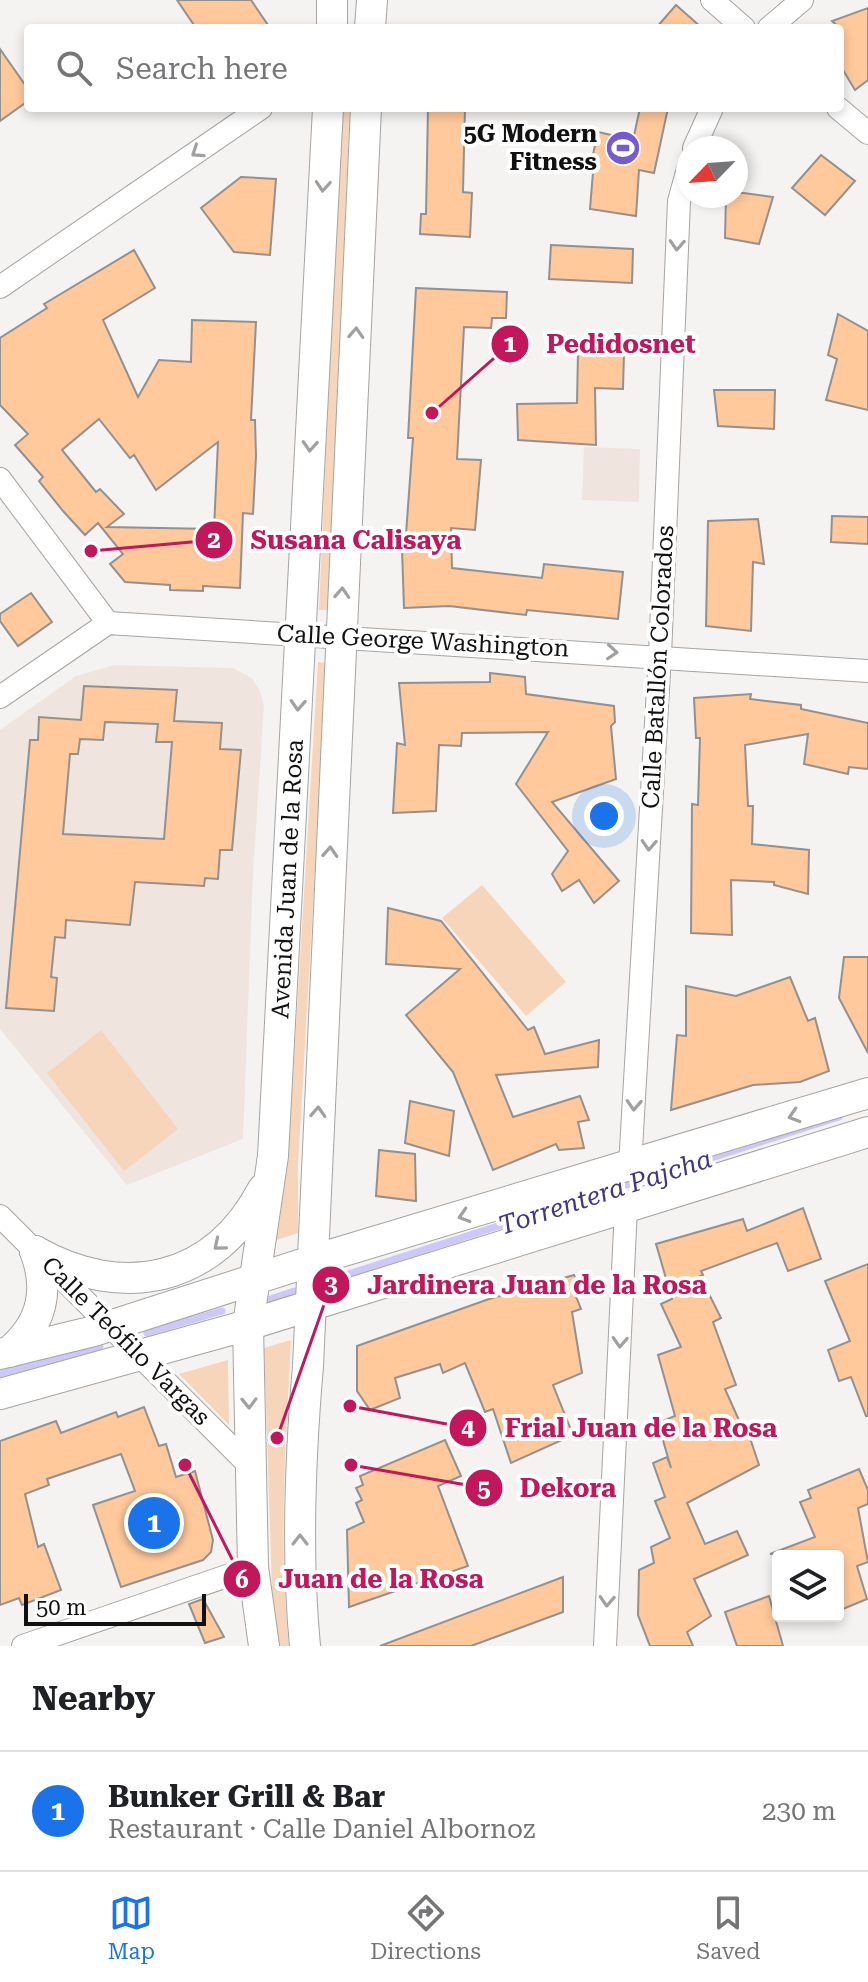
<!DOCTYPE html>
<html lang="en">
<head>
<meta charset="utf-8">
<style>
	body { margin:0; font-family:"Roboto Serif",serif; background:#f2f2f2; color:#202124 }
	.controls { position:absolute; right:24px; bottom:24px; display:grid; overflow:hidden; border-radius:8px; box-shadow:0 4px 12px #0003 }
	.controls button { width:72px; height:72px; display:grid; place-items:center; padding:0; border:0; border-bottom:2px solid #e0e0e0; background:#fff; color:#202124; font:40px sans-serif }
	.compass { position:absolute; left:676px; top:136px; width:72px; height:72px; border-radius:50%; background:#fff; box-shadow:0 4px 12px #0003; rotate:245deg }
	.scale { position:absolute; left:24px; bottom:20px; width:182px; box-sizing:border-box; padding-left:8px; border:4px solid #121111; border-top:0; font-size:22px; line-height:28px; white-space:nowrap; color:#121111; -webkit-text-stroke:6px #fff; paint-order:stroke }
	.you { position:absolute; left:604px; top:816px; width:28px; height:28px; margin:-20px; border:6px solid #fff; border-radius:50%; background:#1a73e8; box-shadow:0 0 0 12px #1a73e833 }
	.badge { display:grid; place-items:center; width:52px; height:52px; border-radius:50%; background:#1a73e8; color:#fff; font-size:26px; font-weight:700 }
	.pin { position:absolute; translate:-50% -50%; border:4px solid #fff; box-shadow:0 2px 8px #0006 }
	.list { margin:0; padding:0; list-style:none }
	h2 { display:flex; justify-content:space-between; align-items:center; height:104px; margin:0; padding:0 32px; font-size:34px }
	h2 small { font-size:26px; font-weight:400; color:#757577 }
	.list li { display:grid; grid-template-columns:52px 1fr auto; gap:24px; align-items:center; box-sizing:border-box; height:120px; padding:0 32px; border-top:2px solid #e0e0e0 }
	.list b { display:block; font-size:30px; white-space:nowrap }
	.list p { margin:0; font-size:26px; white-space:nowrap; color:#757577 }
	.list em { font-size:26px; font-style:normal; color:#757577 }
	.icon { flex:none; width:44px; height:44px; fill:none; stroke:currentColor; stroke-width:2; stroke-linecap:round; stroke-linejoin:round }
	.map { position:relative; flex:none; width:868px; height:1646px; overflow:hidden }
	.search { position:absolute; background:#fff; box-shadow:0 4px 12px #0003; left:24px; right:24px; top:24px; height:88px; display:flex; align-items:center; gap:20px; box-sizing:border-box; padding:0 28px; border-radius:8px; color:#757577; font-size:30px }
	.sheet { height:224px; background:#fff }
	nav { display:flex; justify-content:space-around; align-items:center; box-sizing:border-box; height:112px; border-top:2px solid #e0e0e0; background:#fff; font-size:22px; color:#757577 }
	nav a { display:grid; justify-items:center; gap:4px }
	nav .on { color:#1a73e8 }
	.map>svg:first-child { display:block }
</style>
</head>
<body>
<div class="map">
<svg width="868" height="1646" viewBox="0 0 868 1646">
	<rect width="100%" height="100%" fill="#f5f3f1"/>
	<g fill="#efe5de">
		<polygon points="584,447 640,449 639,502 582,500"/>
		<polygon points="114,665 233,668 252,678 260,691 264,706 253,874 243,1139 127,1185 0,1029 0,730 76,676"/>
	</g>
	<g fill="#f7d5ba">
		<polygon points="341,108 350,108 328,610 319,610"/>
		<polygon points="318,662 327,663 298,1165 298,1233 274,1241 288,1160"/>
		<polygon points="482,885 566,982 526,1016 442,918"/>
		<polygon points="101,1030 178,1129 124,1171 47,1073"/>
		<path d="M 291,1340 C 286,1442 278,1543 289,1646 L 279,1646 L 272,1588 L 264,1348 Z"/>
		<polygon points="228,1360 228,1365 229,1425 179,1374"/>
	</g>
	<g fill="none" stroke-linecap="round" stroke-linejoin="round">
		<g stroke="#cdc8fa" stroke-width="7">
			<polyline points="342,1276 839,1117"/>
			<polyline points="270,1299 294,1291"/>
			<polyline points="147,1333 222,1311"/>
			<polyline points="0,1374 100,1347"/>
		</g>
	</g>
	<g fill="#ffc99b" stroke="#93918f" stroke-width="2" fill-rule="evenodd">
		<polygon points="177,0 251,0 270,28 196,28"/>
		<polygon points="676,5 702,28 656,28"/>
		<polygon points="868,8 868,80 855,90 840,65 840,28 832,21"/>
		<polygon points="0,49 28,89 28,101 0,121"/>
		<polygon points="428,108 465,108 463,192 472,193 470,237 420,234 421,214 426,214"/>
		<polygon points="640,108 668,108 654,173 639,170 636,216 590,209 594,160 592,159 598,132 633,140"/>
		<polygon points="821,155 855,181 825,215 792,188"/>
		<polygon points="241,177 276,179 270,255 234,252 201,208"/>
		<polygon points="736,192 773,197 759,244 725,238 726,196 736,196"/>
		<polygon points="551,245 633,249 632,283 549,279"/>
		<path d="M 134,250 L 155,288 L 103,320 L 138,397 L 159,360 L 191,362 L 192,320 L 256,322 L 251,420 L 255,420 L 256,456 L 253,514 L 243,513 L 240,588 L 203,586 L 203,591 L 170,590 L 170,585 L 125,582 L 110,564 L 123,554 L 98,523 L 85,535 L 63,511 L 39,481 L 43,477 L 15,445 L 28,434 L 0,405 L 0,338 L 47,308 L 44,304 ZM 99,419 L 130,458 L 134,455 L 156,490 L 218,442 L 214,529 L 107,527 L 124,514 L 100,489 L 96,492 L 62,450 Z"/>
		<polygon points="416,288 507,292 506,318 492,318 491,328 464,327 457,459 481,460 475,530 451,528 452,568 542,578 544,564 623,572 618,619 527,610 526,615 449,606 404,608 402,549 405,548 413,438 408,438"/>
		<polygon points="838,314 868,331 868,410 826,400 837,359 828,355"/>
		<polygon points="578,352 624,353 623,389 595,388 596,445 518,440 517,404 577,403"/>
		<polygon points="714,390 775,390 774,429 718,426"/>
		<polygon points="832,516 868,517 868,544 831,542"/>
		<polygon points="758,519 764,564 753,562 751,631 706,626 708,521"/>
		<polygon points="31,593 52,622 18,646 0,621 0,614"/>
		<polygon points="490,673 525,677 526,694 614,706 615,722 611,726 616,779 552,802 619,881 594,903 579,880 562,891 552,874 568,851 516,784 548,732 462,733 461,746 439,745 436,811 393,813 397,743 405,745 399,683 490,682"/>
		<path d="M 84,686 L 177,690 L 174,721 L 222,723 L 220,749 L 241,750 L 232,850 L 220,850 L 218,879 L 205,878 L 204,886 L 135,882 L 130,925 L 66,920 L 65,938 L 55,937 L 51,977 L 57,978 L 54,1011 L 6,1008 L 30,740 L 38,740 L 39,717 L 81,720 ZM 105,722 L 158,724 L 156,742 L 172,742 L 164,839 L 63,834 L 70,754 L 78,754 L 80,739 L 103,740 Z"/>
		<polygon points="751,694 750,699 801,705 801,709 868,723 868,769 849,767 848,774 804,764 808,734 745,745 748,806 753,806 752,844 809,850 808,894 774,885 774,882 731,880 732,935 691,933 692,804 698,805 700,738 696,738 694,698"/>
		<polygon points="388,908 441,921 528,1030 534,1027 545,1054 599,1040 598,1067 496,1075 513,1117 580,1096 589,1120 578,1122 584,1148 559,1150 556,1144 493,1170 453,1072 406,1015 460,969 386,964"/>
		<polygon points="844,957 868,957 868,1053 839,998"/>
		<polygon points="790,977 808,1021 815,1018 829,1071 800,1082 753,1085 671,1110 677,1035 686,1036 686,986 736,996"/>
		<polygon points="410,1101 454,1111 449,1156 405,1143"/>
		<polygon points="379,1150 415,1154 416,1201 376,1196"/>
		<polygon points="803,1208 821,1259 788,1271 777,1243 701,1271 703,1275 700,1276 721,1318 713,1322 736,1385 725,1389 742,1427 746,1426 759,1465 687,1503 705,1544 737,1531 748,1555 694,1579 711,1616 687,1632 693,1646 650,1646 638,1615 639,1570 654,1563 651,1547 670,1538 655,1501 665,1497 653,1463 667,1457 671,1468 658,1423 675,1416 658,1355 681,1347 661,1304 672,1299 656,1244 743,1219 747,1231"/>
		<polygon points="868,1264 868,1416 866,1416 851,1377 839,1381 828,1350 850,1341 825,1281"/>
		<polygon points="574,1275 580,1292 575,1294 581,1309 572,1312 582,1373 553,1385 573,1435 511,1463 493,1409 485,1412 465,1363 443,1373 440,1364 395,1378 400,1398 370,1410 357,1391 357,1346 489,1299"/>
		<polygon points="144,1407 159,1446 166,1444 176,1477 195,1471 213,1540 211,1552 203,1560 121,1587 93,1505 135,1491 121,1454 47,1479 49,1485 25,1494 38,1547 44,1544 61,1590 22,1605 19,1598 0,1605 0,1441 56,1421 61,1433 116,1412 118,1417"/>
		<polygon points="445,1440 461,1476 438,1486 468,1566 349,1607 347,1530 364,1522 356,1503 362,1500 356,1488 363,1485 360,1476"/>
		<polygon points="859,1469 868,1490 868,1504 858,1508 868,1562 857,1566 867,1599 838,1611 838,1556 770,1554 815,1537 800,1502 811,1498 808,1490"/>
		<polygon points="563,1577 563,1612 471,1646 380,1646"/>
		<polygon points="769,1596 783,1646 737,1646 725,1612"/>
		<polygon points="203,1599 224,1637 205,1643 189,1604"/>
	</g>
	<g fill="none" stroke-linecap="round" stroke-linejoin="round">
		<g stroke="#a6a4a2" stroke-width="24">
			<g id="minor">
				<polyline points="712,0 744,28"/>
				<polyline points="769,28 802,0"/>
				<polyline points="838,108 868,133"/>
				<polyline points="694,148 712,108"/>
				<polyline points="0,287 261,108"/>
				<polyline points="0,479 108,623"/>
				<polyline points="0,697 108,623 868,671"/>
				<polyline points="630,1166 660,655 679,201 688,169"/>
				<polyline points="0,1216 250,1466"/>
				<polyline points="23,1646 253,1567"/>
				<polyline points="605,1646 626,1208"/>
			</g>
		</g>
		<g stroke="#a6a4a2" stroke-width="32">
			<g id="secondary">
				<polyline points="332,28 332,0"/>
				<polyline points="370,28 372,0"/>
				<path d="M 35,1251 C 123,1301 214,1282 263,1189"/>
				<path d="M 9,1352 C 42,1324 50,1291 35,1251"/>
				<polyline points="0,1354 94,1331 327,1256 868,1093"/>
				<polyline points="0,1394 248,1325 868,1132"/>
				<path id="s1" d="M 264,1646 L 253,1567 L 248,1325 L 273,1156 L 328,108"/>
				<path d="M 305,1646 C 296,1553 300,1459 308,1366 L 366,108"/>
			</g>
		</g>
		<use href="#minor" stroke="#fff" stroke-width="22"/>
		<use href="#secondary" stroke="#fff" stroke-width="30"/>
	</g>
	<defs><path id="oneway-chevron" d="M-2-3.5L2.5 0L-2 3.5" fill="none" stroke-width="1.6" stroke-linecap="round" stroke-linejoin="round" transform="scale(2)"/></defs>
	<g stroke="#a0a0a0">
		<use href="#oneway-chevron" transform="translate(197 152) rotate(146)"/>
		<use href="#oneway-chevron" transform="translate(323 186) rotate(94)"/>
		<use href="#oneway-chevron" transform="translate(677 245) rotate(93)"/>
		<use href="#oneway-chevron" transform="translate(356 333) rotate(-87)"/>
		<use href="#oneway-chevron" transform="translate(310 446) rotate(93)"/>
		<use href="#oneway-chevron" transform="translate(342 593) rotate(-87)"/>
		<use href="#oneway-chevron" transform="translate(612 652) rotate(4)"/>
		<use href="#oneway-chevron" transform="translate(298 705) rotate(93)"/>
		<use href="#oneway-chevron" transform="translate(649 845) rotate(93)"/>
		<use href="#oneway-chevron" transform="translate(330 852) rotate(-87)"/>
		<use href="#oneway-chevron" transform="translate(634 1105) rotate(93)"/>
		<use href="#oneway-chevron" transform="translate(318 1112) rotate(-87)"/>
		<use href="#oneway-chevron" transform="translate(794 1116) rotate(163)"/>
		<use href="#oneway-chevron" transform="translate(464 1216) rotate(163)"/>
		<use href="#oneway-chevron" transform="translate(219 1245) rotate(140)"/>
		<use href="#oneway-chevron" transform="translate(620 1342) rotate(93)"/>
		<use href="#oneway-chevron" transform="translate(249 1403) rotate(89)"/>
		<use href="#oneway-chevron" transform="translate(300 1540) rotate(-90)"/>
		<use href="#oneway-chevron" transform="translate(607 1601) rotate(93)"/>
	</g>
	<defs>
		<g id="stadium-disc" transform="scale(1.8)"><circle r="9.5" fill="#755ad4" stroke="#fff"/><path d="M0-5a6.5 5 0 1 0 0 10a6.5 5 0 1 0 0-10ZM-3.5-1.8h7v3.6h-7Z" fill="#fff"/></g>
	</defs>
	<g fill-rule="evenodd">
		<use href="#stadium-disc" x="623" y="148"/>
	</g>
	<g text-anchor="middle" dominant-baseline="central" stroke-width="8" stroke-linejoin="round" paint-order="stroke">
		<g font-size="24" font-weight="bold" fill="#121111" stroke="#fff" text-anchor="end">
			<text x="597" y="134">5G Modern<tspan x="597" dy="28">Fitness</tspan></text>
		</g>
		<g font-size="24" fill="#121111" stroke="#fff">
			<text transform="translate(423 641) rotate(3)">Calle George Washington</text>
			<text transform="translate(658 667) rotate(-87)">Calle Batallón Colorados</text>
			<text stroke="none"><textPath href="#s1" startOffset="770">Avenida Juan de la Rosa</textPath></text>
			<text transform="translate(126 1341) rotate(45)">Calle Teófilo Vargas</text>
		</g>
		<g font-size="26" font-style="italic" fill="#44357c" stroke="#fff">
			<text transform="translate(605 1192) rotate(-18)">Torrentera Pajcha</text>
		</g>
	</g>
	<path fill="none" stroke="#c2185b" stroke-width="3" d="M432 413L510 344M91 551L214 540M277 1438L331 1285M350 1406L468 1428M351 1465L484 1488M185 1465L242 1579"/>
	<g fill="#c2185b" stroke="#fff" stroke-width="3">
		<circle cx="432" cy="413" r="8"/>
		<circle cx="91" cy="551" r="8"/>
		<circle cx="277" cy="1438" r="8"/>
		<circle cx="350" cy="1406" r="8"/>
		<circle cx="351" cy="1465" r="8"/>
		<circle cx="185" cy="1465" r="8"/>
		<circle cx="510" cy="344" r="20"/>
		<circle cx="214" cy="540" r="20"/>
		<circle cx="331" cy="1285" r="20"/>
		<circle cx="468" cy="1428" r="20"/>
		<circle cx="484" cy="1488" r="20"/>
		<circle cx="242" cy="1579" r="20"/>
	</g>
	<g font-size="24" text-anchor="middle" font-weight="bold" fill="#fff">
		<text x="510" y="352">1</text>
		<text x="214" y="548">2</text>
		<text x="331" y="1293">3</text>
		<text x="468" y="1436">4</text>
		<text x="484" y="1497">5</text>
		<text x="242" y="1588">6</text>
	</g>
	<g font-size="26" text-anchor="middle" font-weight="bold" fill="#c2185b" stroke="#fff" stroke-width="8" stroke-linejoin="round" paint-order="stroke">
		<text x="621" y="353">Pedidosnet</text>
		<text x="356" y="549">Susana Calisaya</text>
		<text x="537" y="1294">Jardinera Juan de la Rosa</text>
		<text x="641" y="1437">Frial Juan de la Rosa</text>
		<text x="568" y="1497">Dekora</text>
		<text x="381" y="1588">Juan de la Rosa</text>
	</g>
</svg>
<div class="controls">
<button><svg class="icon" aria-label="layers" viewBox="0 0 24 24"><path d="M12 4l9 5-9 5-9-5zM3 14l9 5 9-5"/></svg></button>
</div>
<svg class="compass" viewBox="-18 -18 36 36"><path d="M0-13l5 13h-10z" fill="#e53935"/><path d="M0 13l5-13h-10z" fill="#757577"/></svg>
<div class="scale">50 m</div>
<div class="you"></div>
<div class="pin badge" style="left:154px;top:1523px">1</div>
<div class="search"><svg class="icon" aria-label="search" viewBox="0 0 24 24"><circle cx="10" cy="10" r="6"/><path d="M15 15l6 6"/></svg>Search here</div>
</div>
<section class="sheet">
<h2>Nearby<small></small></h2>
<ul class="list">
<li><span class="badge">1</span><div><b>Bunker Grill &amp; Bar</b><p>Restaurant · Calle Daniel Albornoz</p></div><em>230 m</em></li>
</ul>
</section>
<nav>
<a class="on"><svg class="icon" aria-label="map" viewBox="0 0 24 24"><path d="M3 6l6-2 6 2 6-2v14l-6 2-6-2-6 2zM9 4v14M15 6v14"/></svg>Map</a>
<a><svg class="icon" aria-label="directions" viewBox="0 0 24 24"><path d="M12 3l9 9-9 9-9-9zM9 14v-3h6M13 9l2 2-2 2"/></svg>Directions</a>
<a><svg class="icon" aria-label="saved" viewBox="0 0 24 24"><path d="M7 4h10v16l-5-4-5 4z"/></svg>Saved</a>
</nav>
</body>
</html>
